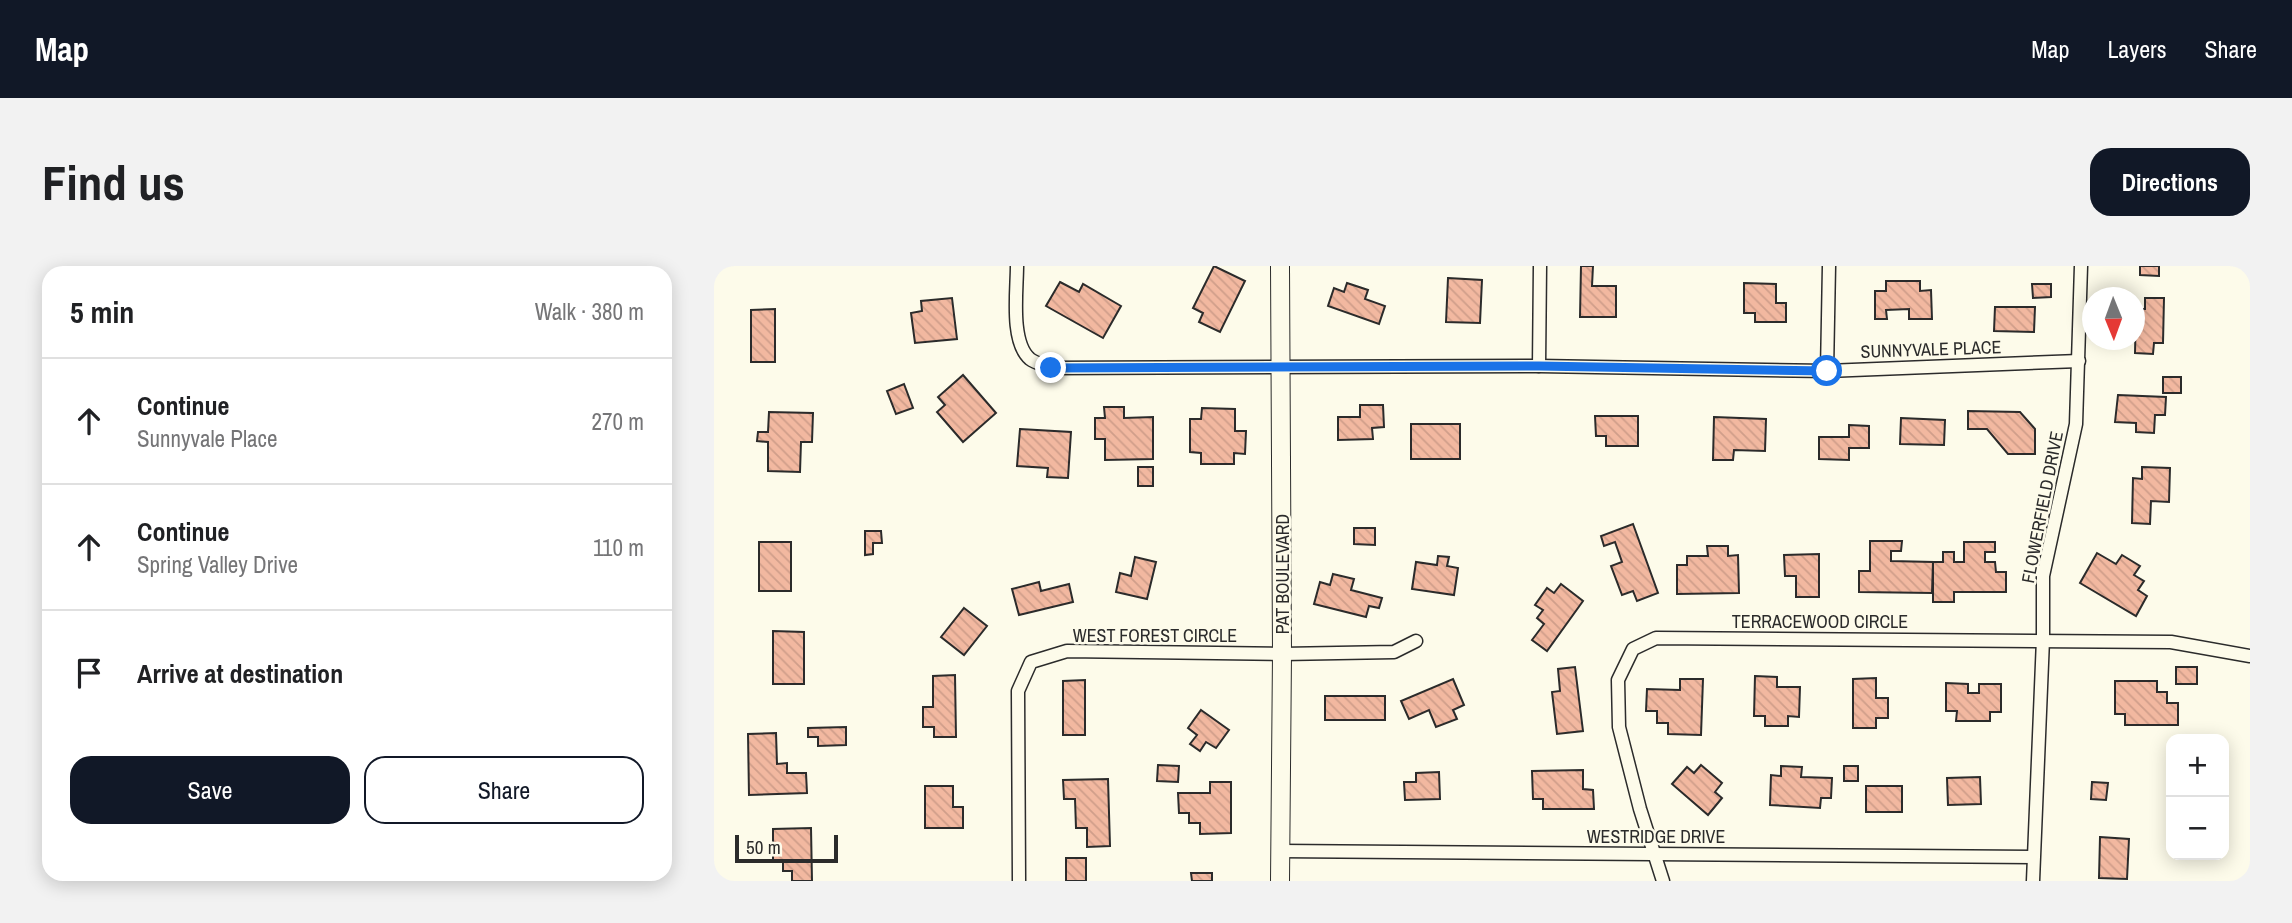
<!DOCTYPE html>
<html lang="en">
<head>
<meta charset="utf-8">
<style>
	body { margin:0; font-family:"Archivo Narrow",sans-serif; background:#f2f2f2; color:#202124 }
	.controls { position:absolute; right:21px; bottom:21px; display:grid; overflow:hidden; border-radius:14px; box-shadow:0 4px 18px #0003 }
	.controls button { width:63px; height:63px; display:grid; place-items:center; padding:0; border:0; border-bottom:2px solid #e0e0e0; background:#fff; color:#202124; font:35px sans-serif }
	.compass { position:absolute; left:1368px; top:21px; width:63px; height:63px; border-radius:50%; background:#fff; box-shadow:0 4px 18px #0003; rotate:179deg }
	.scale { position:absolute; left:21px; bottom:18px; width:103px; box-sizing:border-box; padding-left:7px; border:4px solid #2b2b2b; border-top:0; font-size:19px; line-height:24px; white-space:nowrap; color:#2b2b2b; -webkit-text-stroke:5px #fdfbea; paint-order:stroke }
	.stop { position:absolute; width:21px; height:21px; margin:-16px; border:5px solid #1a73e8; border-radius:50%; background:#fff }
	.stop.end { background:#1a73e8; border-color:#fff; box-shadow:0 2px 7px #0008 }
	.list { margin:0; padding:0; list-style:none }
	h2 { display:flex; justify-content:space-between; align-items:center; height:91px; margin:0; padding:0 28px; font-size:30px }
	h2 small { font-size:23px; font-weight:400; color:#757577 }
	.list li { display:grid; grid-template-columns:46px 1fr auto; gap:21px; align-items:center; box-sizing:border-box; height:126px; padding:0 28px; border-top:2px solid #e0e0e0 }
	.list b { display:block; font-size:26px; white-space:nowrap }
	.list p { margin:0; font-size:23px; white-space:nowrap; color:#757577 }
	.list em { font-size:23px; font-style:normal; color:#757577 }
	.actions { display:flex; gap:14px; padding:21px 28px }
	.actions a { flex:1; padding:16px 0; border:2px solid #111827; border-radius:21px; text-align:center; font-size:24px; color:#111827 }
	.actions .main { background:#111827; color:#fff }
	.icon { flex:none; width:38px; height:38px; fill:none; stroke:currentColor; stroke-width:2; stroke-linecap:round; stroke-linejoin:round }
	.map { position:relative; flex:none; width:1536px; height:615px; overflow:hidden; border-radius:21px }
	header { display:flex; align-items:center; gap:42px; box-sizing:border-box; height:98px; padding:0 35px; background:#111827; color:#fff }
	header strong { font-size:33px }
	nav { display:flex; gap:38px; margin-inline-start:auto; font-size:24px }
	.intro { display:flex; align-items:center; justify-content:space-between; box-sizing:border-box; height:168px; padding:0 42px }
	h1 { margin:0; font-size:49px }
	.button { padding:18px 32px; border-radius:21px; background:#111827; color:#fff; font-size:24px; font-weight:700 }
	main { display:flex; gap:42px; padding:0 42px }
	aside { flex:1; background:#fff; border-radius:21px; box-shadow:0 4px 18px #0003 }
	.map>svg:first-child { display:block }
</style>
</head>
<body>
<header>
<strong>Map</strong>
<nav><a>Map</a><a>Layers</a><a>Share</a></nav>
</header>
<div class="intro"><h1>Find us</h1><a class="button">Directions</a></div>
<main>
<aside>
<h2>5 min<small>Walk · 380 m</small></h2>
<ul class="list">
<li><svg class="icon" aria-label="ahead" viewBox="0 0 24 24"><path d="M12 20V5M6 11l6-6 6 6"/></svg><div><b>Continue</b><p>Sunnyvale Place</p></div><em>270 m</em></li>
<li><svg class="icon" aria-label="ahead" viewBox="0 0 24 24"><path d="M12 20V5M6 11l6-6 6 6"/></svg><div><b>Continue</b><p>Spring Valley Drive</p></div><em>110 m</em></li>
<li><svg class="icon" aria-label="arrive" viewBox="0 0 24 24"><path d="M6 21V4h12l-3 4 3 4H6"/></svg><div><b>Arrive at destination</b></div></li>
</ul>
<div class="actions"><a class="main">Save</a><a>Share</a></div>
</aside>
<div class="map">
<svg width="1536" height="615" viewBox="0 0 1536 615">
	<defs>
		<pattern id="building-back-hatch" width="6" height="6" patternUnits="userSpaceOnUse" patternTransform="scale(1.75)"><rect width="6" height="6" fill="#f2b8a0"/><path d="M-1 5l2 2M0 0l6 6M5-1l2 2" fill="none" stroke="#d09e8a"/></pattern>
	</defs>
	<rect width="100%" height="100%" fill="#fdfbea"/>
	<g fill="url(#building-back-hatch)" stroke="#2b2b2b" stroke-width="2">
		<polygon points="500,0 531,15 506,66 485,56 489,47 479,42"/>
		<polygon points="867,0 879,0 878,20 902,20 902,51 866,51"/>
		<polygon points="1426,0 1445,0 1445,10 1426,9"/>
		<polygon points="734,12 768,14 766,57 732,56"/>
		<polygon points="1172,15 1206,15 1206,25 1217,24 1218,53 1195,53 1195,43 1172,44 1173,53 1161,53 1161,25 1172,25"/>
		<polygon points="346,16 365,26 369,18 407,40 389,72 332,40"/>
		<polygon points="633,17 654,24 651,33 671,40 665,58 614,40 620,22 630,26"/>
		<polygon points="1030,17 1062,18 1062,37 1072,37 1072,56 1041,56 1041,47 1030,47"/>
		<polygon points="1318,18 1337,18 1337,31 1319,32"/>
		<polygon points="238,32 243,73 201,77 197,47 208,45 207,35"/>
		<polygon points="1431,32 1450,32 1449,77 1440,77 1439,88 1421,87 1422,43 1431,43"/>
		<polygon points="1281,41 1321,41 1320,66 1280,65"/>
		<polygon points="61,43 61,96 37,96 37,44"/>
		<polygon points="249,109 282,147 249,176 223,146 231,139 224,131"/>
		<rect x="1449" y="111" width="18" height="16"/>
		<polygon points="190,118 199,142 182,148 173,125"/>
		<polygon points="1404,129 1452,131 1451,149 1441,149 1440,167 1422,166 1422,157 1401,156"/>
		<polygon points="646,139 669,139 670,161 658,162 659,173 624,174 624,151 646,151"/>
		<polygon points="390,141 410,141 410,152 439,151 439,193 391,194 391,173 381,173 381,152 391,152"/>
		<polygon points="488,142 521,143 521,165 532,165 531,188 520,187 520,198 487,198 487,187 476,186 476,153 487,153"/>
		<polygon points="1254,145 1306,146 1321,163 1321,188 1294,188 1273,163 1254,163"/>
		<polygon points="55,146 99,147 98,176 87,176 86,206 54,205 54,176 43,175 44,166 54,166"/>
		<polygon points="881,150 924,150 924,180 892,180 892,170 882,170"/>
		<polygon points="1000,151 1052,153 1051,185 1020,184 1019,194 999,194"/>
		<polygon points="1187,152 1231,154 1230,179 1186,178"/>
		<rect x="697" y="158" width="49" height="35"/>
		<polygon points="1135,159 1155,160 1155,182 1135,182 1135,194 1105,193 1105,171 1135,171"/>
		<polygon points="306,163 357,166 354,212 333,211 334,202 303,200"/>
		<rect x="424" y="201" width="15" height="19"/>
		<polygon points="1428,201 1456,202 1455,236 1437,235 1436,258 1418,257 1419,212 1428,213"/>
		<polygon points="919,258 944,327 923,335 919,325 908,329 897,300 908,296 901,276 890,280 887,270"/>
		<polygon points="640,262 661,262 661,279 640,278"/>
		<polygon points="151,265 167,265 168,277 159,277 159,288 151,289"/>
		<polygon points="1156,275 1188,275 1187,285 1177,285 1177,295 1219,296 1218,327 1145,326 1145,305 1156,305"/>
		<rect x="45" y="276" width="32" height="49"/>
		<polygon points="1250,276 1281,276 1281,286 1271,286 1271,296 1281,296 1282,306 1292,306 1292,326 1240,326 1240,336 1219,336 1219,296 1229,296 1229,286 1240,286 1240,296 1250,296"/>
		<polygon points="993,280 1014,280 1014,290 1024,289 1025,327 963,328 963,299 973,299 973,290 994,290"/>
		<polygon points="1383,287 1402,298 1408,289 1426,300 1420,309 1430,315 1424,324 1433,330 1422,350 1366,317"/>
		<polygon points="1105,288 1105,331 1082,331 1082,310 1071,310 1070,289"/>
		<polygon points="724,290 735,291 733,300 744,302 740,329 698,323 702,296 723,299"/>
		<polygon points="421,291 442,296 433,333 402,326 406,307 417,310"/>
		<polygon points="619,308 640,313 637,324 668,332 665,342 655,340 652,351 600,338 606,316 616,319"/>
		<polygon points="325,316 327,325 355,318 359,336 305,349 298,323"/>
		<polygon points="847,318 869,335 833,385 818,374 830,358 823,352 829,344 821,339 833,322 840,327"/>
		<polygon points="250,342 273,360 250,389 227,371"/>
		<polygon points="59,365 90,366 90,418 59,418"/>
		<polygon points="861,401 869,465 843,468 838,426 846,425 844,403"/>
		<rect x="1462" y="401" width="21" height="17"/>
		<polygon points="241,409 242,471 220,471 220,461 209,461 209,441 219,441 219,410"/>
		<polygon points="1041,410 1063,411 1063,421 1086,421 1085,451 1074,450 1074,460 1051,460 1051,450 1040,450"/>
		<polygon points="1162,412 1162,432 1174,432 1174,452 1162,452 1162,462 1139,462 1139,413"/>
		<polygon points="739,413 750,439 739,444 743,453 722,461 715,444 695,453 687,435"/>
		<polygon points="966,413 989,413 987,469 954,468 954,457 943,457 943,445 932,445 933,423 966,424"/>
		<polygon points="371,414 371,469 349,469 349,415"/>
		<polygon points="1401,415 1443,415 1443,426 1453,426 1453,437 1464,437 1464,459 1411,459 1411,448 1401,448"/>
		<polygon points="1232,417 1254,418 1254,427 1265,427 1265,418 1287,418 1287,446 1276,446 1276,455 1242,455 1243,445 1232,445"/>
		<rect x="611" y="430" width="60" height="24"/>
		<polygon points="487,444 515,464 502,482 492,476 486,485 476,478 483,469 474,462"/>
		<polygon points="132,461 132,479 104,480 104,471 94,471 94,462"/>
		<polygon points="62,467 63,498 73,497 73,507 92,507 93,527 35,529 34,468"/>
		<polygon points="444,499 465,500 464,516 443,515"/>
		<polygon points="987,499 1008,517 1001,526 1008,532 994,549 958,518 973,501 980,507"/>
		<polygon points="1067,500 1088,501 1087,511 1118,512 1117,532 1107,532 1106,542 1056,539 1057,509 1067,510"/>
		<rect x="1130" y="500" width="14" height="15"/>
		<polygon points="869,504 869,523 879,524 880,543 829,543 829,533 819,533 818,505"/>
		<polygon points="725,506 726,533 691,534 690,516 702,516 702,507"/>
		<polygon points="1266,511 1267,538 1234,539 1233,512"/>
		<polygon points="394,513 396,580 373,581 373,562 362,562 361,533 350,533 349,514"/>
		<polygon points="496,516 517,516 517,567 486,568 486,557 475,557 475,547 465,547 464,527 496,527"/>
		<polygon points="1378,516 1394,517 1392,534 1377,533"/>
		<polygon points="211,520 239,520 239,541 249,541 249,562 211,562"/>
		<rect x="1152" y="520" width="36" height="26"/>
		<polygon points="97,562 98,615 78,615 78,605 69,605 69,595 59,594 59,563"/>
		<polygon points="1386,571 1415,573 1413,613 1385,612"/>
		<rect x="352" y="592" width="20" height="23"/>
		<polygon points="477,607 498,607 498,615 478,615"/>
	</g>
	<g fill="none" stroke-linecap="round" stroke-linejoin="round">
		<g stroke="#2b2b2b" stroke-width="15">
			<g id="street">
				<path d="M 303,0 C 303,25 296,76 316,93 C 321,97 330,99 337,102 L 825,100 L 1113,105 L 1365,95"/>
				<polyline points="825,100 826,0"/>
				<polyline points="1113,105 1115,0"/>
				<polyline points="565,585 1319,591"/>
				<polyline points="305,615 304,425 317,396 353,385 568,388 680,386 702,375"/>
				<polyline points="949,615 926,543 905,461 904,414 919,383 942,372 1457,376 1536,390"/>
				<polyline points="1319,615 1329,373 1329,310 1362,158 1367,0"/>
			</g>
		</g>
		<g stroke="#2b2b2b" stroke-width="20">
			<polyline id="secondary" points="566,615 568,388 566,0"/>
		</g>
		<use href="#street" stroke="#fdfbea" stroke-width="12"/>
		<use href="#secondary" stroke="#fdfbea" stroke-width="18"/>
	</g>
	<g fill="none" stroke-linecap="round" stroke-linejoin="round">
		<polyline stroke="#1a73e8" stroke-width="9" points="337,102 825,100 1113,105"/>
	</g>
	<g text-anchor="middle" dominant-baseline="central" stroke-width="5" stroke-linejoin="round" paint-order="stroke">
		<g font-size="18" fill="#2b2b2b" stroke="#fdfbea">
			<text transform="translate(1217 83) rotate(-2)">SUNNYVALE PLACE</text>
			<text transform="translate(1328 241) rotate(-79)">FLOWERFIELD DRIVE</text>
			<text transform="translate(568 308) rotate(-90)">PAT BOULEVARD</text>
			<text x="1106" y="355">TERRACEWOOD CIRCLE</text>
			<text x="441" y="369">WEST FOREST CIRCLE</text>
			<text x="942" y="570">WESTRIDGE DRIVE</text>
		</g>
	</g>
</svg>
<div class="controls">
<button>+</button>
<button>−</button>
</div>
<svg class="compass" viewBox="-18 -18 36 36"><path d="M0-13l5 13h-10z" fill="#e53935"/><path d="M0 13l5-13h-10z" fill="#757577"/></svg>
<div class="scale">50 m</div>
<div class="stop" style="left:1113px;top:105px"></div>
<div class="stop end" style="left:337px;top:102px"></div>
</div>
</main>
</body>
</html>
